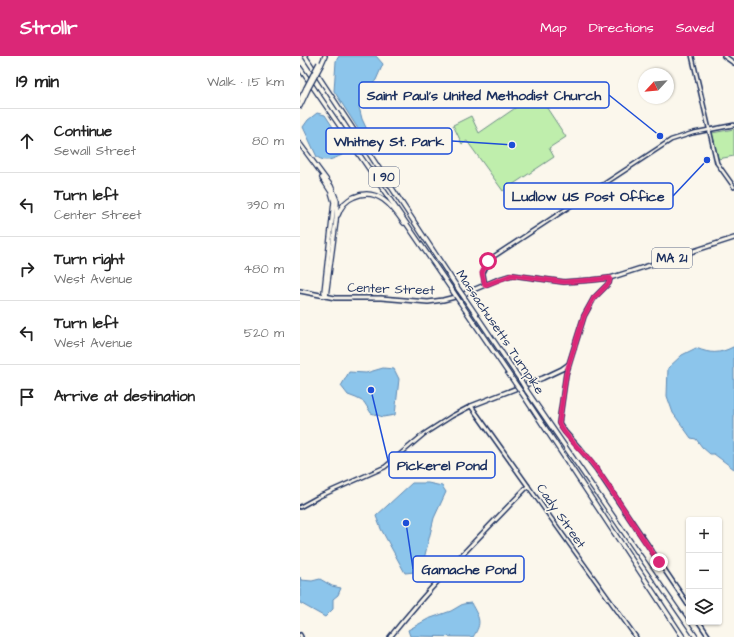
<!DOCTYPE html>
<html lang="en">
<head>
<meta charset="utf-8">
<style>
	body { margin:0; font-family:"Architects Daughter",sans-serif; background:#f6f6f6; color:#222 }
	.controls { position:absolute; right:12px; bottom:12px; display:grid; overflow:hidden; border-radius:4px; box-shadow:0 1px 3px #0004 }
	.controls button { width:36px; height:36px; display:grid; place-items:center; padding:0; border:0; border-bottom:1px solid #e0e0e0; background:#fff; color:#222; font:20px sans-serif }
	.compass { position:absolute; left:338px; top:12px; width:36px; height:36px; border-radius:50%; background:#fff; box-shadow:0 1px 3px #0004; rotate:244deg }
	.stop { position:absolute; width:12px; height:12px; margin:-9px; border:3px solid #db2777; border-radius:50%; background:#fff }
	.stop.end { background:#db2777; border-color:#fff; box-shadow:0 1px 4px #0008 }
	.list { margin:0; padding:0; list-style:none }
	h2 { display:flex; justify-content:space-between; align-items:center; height:52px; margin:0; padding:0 16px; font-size:17px }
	h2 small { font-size:13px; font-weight:400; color:#767676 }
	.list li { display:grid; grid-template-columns:26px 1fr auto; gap:12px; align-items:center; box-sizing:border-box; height:64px; padding:0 16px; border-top:1px solid #e0e0e0 }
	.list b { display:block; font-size:15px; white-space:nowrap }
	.list p { margin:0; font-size:13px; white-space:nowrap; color:#767676 }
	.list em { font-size:13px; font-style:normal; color:#767676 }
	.icon { flex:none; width:22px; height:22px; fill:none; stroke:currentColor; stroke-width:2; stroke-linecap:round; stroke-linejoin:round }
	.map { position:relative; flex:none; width:434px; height:581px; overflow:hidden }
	header { display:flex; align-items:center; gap:24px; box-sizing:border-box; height:56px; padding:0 20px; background:#db2777; color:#fff }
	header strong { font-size:19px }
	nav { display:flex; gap:22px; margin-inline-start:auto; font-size:14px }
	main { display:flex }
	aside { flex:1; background:#fff }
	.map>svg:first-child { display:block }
</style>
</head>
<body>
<header>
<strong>Strollr</strong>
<nav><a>Map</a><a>Directions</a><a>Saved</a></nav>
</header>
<main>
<aside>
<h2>19 min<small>Walk · 1.5 km</small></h2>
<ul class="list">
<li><svg class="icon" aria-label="ahead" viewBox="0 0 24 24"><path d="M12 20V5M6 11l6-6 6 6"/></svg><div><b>Continue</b><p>Sewall Street</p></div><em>80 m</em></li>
<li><svg class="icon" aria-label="left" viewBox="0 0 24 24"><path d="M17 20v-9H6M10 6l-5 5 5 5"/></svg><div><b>Turn left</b><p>Center Street</p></div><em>390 m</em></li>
<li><svg class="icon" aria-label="right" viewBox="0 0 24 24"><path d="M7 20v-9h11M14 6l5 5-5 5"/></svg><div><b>Turn right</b><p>West Avenue</p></div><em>480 m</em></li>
<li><svg class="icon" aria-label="left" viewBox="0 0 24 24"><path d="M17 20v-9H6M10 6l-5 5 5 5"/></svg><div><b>Turn left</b><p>West Avenue</p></div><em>520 m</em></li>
<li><svg class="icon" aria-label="arrive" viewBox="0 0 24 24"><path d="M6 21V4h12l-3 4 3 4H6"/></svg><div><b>Arrive at destination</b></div></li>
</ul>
</aside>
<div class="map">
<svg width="434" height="581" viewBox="0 0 434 581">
	<rect width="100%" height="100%" fill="#fbf7ec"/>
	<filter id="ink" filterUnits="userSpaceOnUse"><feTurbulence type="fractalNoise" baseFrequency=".025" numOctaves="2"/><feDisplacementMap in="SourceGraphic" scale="8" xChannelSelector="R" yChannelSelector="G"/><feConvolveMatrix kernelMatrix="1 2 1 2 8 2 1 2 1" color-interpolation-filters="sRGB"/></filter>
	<g filter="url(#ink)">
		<g fill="#bfeeac" stroke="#6d8e85">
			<polygon points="237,37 266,81 249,92 254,101 203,135 167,85 162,88 153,69 171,60 179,77"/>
			<polygon points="434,73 434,100 418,103 412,77"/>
		</g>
		<g fill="#8cc5eb" stroke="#5f89b3">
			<polygon points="39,0 76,0 83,8 76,24 63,39 59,51 62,63 70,80 64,82 34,35 36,5"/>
			<path d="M 17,57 L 25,59 L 44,88 L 42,99 C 33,103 26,107 17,101 L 3,71 L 8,64 Z"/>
			<path d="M 433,291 L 434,291 L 434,413 L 414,398 L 410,398 L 402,391 L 396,383 L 391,382 L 373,357 L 367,340 L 368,312 L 382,299 L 396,292 C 411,298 419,298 433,291 Z"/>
			<polygon points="83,312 94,313 99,323 95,359 83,361 71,357 64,346 56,342 48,339 41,330 49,316 66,317"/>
			<polygon points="112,427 128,427 142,430 146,436 134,462 124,503 115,516 105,517 81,473 76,460"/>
			<polygon points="0,521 1,524 12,525 20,523 32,530 41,532 38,539 33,543 33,553 25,561 0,547"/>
			<path d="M 171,547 C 179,562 183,566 173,581 L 110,580 L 108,574 L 128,563 L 151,555 L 163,548 Z"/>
		</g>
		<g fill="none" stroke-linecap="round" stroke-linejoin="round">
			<g stroke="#1b2f5e" stroke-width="5.5">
				<g id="minor">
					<polyline points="392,0 417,107 434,131"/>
					<polyline points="185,229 183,217 190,203 371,84 393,77 434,69"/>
					<polyline points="228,430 336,581"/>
					<polyline points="0,451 20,440 85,411 124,378 152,360 171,350"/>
				</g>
			</g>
			<g stroke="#1b2f5e" stroke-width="6">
				<g id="major">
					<polyline points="424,0 434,7"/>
					<polyline points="310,222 309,227 294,242 284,260 266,318 259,367 265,376 281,394 297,414 389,550"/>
					<polyline points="0,235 35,242 81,242 128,246 143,244 159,240 199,223 212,219 264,226 292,224 310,222 434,182"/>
					<polyline points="399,566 409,581"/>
					<polyline points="0,579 1,581"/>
					<path d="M 90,581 C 133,527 181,479 228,430 L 171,350 L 243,322 L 262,313 L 269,308"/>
				</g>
			</g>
			<g stroke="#1b2f5e" stroke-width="6">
				<g id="highway">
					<polyline points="5,0 159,234"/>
					<polyline points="21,9 25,0"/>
					<polyline points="0,12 154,237"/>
					<polyline points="0,44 6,32"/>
					<polyline points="0,50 8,33"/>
					<polyline points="0,88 31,130 37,145 36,165 26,240"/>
					<polyline points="22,122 31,136 34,146 24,236 26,240"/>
					<path d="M 38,159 C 41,150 46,144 54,141 C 77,130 93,151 104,167"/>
					<polyline points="166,244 221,325"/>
					<polyline points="160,246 215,327"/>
					<polyline points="227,335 396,581"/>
					<polyline points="222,337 383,581"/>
				</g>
			</g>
			<use href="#minor" stroke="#fbf7ec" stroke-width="2.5"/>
			<use href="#major" stroke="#fbf7ec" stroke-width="3"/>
			<use href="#highway" stroke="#fbf7ec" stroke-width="3.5"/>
			<g stroke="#1b2f5e" stroke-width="6" stroke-linecap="butt">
				<g id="highway-bridge">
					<polyline points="6,32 19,7"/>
					<polyline points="8,33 21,9"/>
					<polyline points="159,234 166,244"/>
					<polyline points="154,237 160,246"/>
					<polyline points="221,325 227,335"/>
					<polyline points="215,327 222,337"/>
				</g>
			</g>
			<use href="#highway-bridge" stroke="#fbf7ec" stroke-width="3.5"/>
		</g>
	</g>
	<g fill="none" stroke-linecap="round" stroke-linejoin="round" filter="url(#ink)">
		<path stroke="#db2777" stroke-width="5" d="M 188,205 L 182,217 L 185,229 L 212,219 L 264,226 L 292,224 L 310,222 L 309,227 L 294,242 L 284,260 L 266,318 L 259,367 C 262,377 284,397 292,407 C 316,439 336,474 359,506"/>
	</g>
	<g text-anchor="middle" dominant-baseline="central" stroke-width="3.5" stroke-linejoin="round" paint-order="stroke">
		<g fill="#fbf7ec" stroke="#5e6b89" stroke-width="1">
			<rect x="69" y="111" width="30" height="20" rx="3"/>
			<rect x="352" y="192" width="40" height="20" rx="3"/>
		</g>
		<g font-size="12" font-weight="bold" fill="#1b2f5e">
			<text x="84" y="121">I 90</text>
			<text x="372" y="202">MA 21</text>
		</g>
		<g font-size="13" fill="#1b2f5e" stroke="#fbf7ec">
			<text transform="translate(91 233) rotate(2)">Center Street</text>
			<text transform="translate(200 276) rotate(56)">Massachusetts Turnpike</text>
			<text transform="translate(261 460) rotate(55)">Cady Street</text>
		</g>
	</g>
	<path fill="none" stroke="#1d4ed8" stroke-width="1.5" d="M360 80L309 39M212 89L152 85M407 104L373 140M71 334L89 409M106 467L113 513"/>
	<g fill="#1d4ed8" stroke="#fbf7ec" stroke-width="1.5">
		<circle cx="360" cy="80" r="4"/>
		<circle cx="212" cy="89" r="4"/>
		<circle cx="407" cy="104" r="4"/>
		<circle cx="71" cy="334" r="4"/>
		<circle cx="106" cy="467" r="4"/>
	</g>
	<g fill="#fbf7ec" stroke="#1d4ed8" stroke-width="1.5">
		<rect x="59" y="26" width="250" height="26" rx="4"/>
		<rect x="26" y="72" width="126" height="26" rx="4"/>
		<rect x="204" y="127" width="169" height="26" rx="4"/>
		<rect x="89" y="396" width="106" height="26" rx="4"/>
		<rect x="113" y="500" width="111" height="26" rx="4"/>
	</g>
	<g font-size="14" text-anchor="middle" font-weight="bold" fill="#1b2f5e">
		<text x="184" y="44">Saint Paul’s United Methodist Church</text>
		<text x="89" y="90">Whitney St. Park</text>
		<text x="288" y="145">Ludlow US Post Office</text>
		<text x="142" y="414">Pickerel Pond</text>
		<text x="169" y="518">Gamache Pond</text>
	</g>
</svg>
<div class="controls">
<button>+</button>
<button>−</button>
<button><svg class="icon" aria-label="layers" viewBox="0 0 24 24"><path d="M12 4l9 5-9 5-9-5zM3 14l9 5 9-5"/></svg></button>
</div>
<svg class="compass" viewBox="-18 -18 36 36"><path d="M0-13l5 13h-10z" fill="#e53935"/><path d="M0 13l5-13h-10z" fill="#767676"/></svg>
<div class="stop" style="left:188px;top:205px"></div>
<div class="stop end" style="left:359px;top:506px"></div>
</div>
</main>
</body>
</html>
